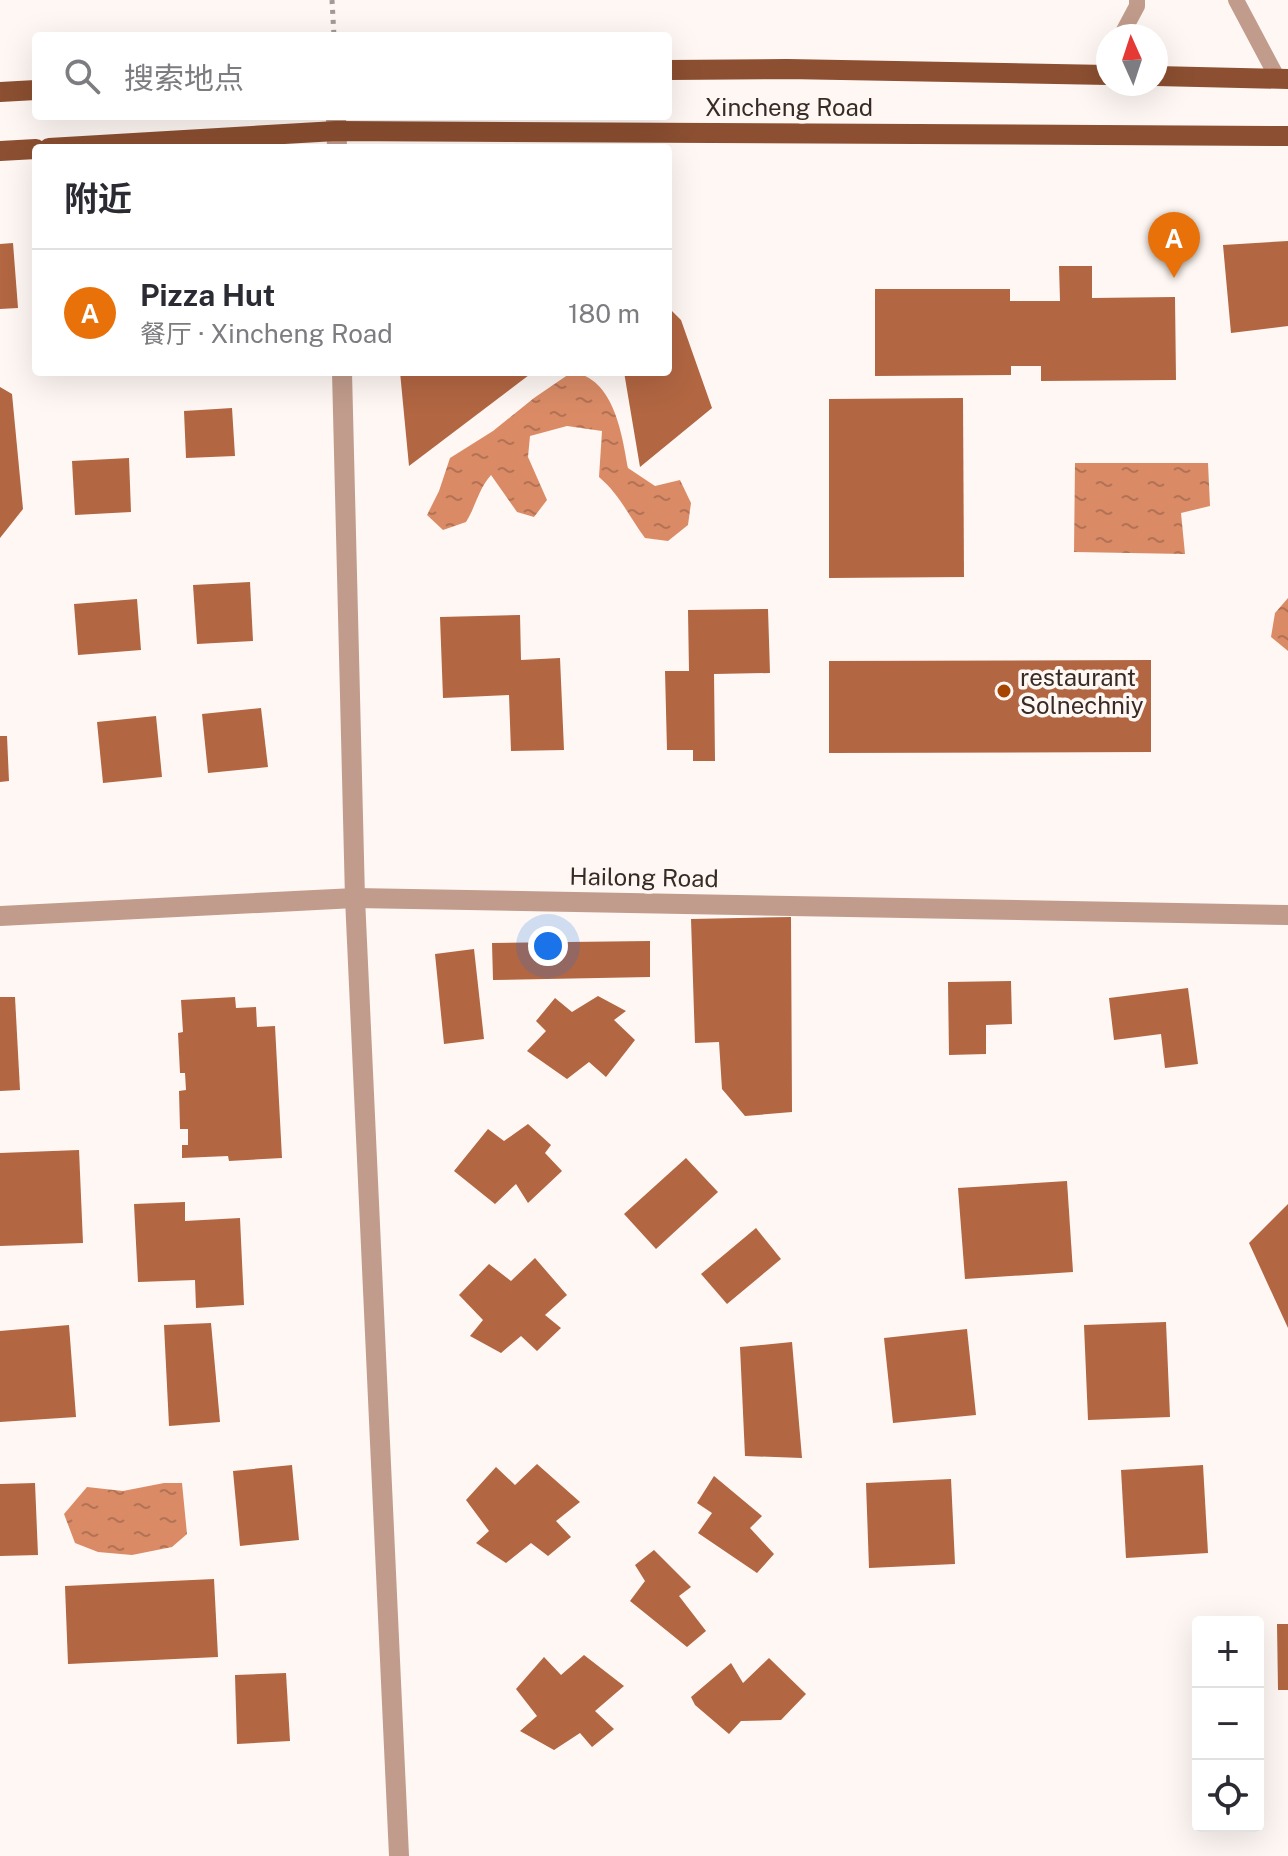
<!DOCTYPE html>
<html lang="zh">
<head>
<meta charset="utf-8">
<style>
	body { margin:0; font-family:"Public Sans","Noto Sans SC",sans-serif; background:#f2f2f3; color:#2b2b33 }
	.controls { position:absolute; right:24px; bottom:24px; display:grid; overflow:hidden; border-radius:8px; box-shadow:0 8px 32px #0002 }
	.controls button { width:72px; height:72px; display:grid; place-items:center; padding:0; border:0; border-bottom:2px solid #e1e1e2; background:#fff; color:#2b2b33; font:40px sans-serif }
	.compass { position:absolute; left:1096px; top:24px; width:72px; height:72px; border-radius:50%; background:#fff; box-shadow:0 8px 32px #0002; rotate:357deg }
	.you { position:absolute; left:548px; top:946px; width:28px; height:28px; margin:-20px; border:6px solid #fff; border-radius:50%; background:#1a73e8; box-shadow:0 0 0 12px #1a73e833 }
	.badge { display:grid; place-items:center; width:52px; height:52px; border-radius:50%; background:#a64402; color:#fff; font-size:26px; font-weight:700 }
	.pin { position:absolute; translate:-50% -66px; filter:drop-shadow(0 2px 4px #0008) }
	.pin::after { content:''; position:absolute; top:42px; width:28px; height:24px; background:inherit; clip-path:polygon(0 0,100% 0,50% 100%) }
	.list { margin:0; padding:0; list-style:none }
	h2 { display:flex; justify-content:space-between; align-items:center; height:104px; margin:0; padding:0 32px; font-size:34px }
	h2 small { font-size:26px; font-weight:400; color:#7c7c81 }
	.list li { display:grid; grid-template-columns:52px 1fr auto; gap:24px; align-items:center; box-sizing:border-box; height:128px; padding:0 32px; border-top:2px solid #e1e1e2 }
	.list b { display:block; font-size:30px; white-space:nowrap }
	.list p { margin:0; font-size:26px; white-space:nowrap; color:#7c7c81 }
	.list em { font-size:26px; font-style:normal; color:#7c7c81 }
	.icon { flex:none; width:44px; height:44px; fill:none; stroke:currentColor; stroke-width:2; stroke-linecap:round; stroke-linejoin:round }
	.map { position:relative; flex:none; width:1288px; height:1856px; overflow:hidden }
	.search { position:absolute; background:#fff; box-shadow:0 8px 32px #0002; left:32px; top:32px; width:640px; height:88px; display:flex; align-items:center; gap:20px; box-sizing:border-box; padding:0 28px; border-radius:8px; color:#7c7c81; font-size:30px }
	.panel { position:absolute; background:#fff; box-shadow:0 8px 32px #0002; left:32px; top:144px; width:640px; height:232px; border-radius:8px }
	.map>svg:first-child { display:block }
</style>
</head>
<body>
<div class="map">
<svg width="1288" height="1856" viewBox="0 0 1288 1856">
	<defs>
		<pattern id="water-ripples" width="26" height="14" patternUnits="userSpaceOnUse" patternTransform="scale(2)"><rect width="26" height="14" fill="#da8b66"/><path d="M2 4q2-2 4 0t4 0M15 11q2-2 4 0t4 0" fill="none" stroke="#b27254"/></pattern>
	</defs>
	<rect width="100%" height="100%" fill="#fef7f3"/>
	<g fill="url(#water-ripples)">
		<path d="M 572,372 C 614,378 622,434 628,468 L 655,486 L 680,480 L 691,503 L 688,525 L 668,541 L 645,538 C 628,515 620,495 599,477 L 602,431 L 567,426 L 530,436 L 528,457 L 547,500 L 534,517 L 517,512 L 491,475 C 478,490 476,506 466,522 L 443,530 L 427,515 L 439,491 L 450,458 L 493,431 L 534,398 Z"/>
		<polygon points="1075,463 1208,463 1210,506 1181,513 1185,554 1074,552"/>
		<polygon points="1288,598 1288,651 1271,637 1275,613"/>
		<polygon points="164,1483 182,1483 187,1534 172,1547 132,1555 98,1552 75,1543 64,1514 87,1487 123,1491"/>
	</g>
	<g fill="#b26642">
		<polygon points="1288,241 1288,326 1231,333 1223,245"/>
		<polygon points="13,243 18,308 0,309 0,244"/>
		<polygon points="1059,266 1092,266 1092,298 1175,297 1176,380 1041,381 1041,366 1011,366 1011,375 875,376 875,289 1010,289 1010,301 1060,301"/>
		<polygon points="668,307 681,320 712,408 640,467 624,372 668,372"/>
		<polygon points="400,372 533,372 409,466"/>
		<polygon points="0,387 12,394 23,509 0,538"/>
		<polygon points="963,398 964,577 829,578 829,399"/>
		<polygon points="232,408 235,456 186,458 184,411"/>
		<polygon points="129,458 131,512 75,515 72,461"/>
		<polygon points="250,582 253,641 197,644 193,585"/>
		<polygon points="137,599 141,650 78,655 74,604"/>
		<polygon points="768,609 770,673 714,674 715,761 693,761 693,750 667,750 665,671 689,671 688,610"/>
		<polygon points="520,615 521,660 560,658 564,750 511,751 509,695 443,698 440,617"/>
		<polygon points="1151,660 1151,752 829,753 829,661"/>
		<polygon points="261,708 268,767 208,773 202,714"/>
		<polygon points="156,716 162,777 103,783 97,722"/>
		<polygon points="0,736 7,736 9,781 0,782"/>
		<polygon points="791,917 792,1112 745,1116 722,1089 719,1042 695,1043 691,919"/>
		<polygon points="650,941 650,977 493,980 492,943"/>
		<polygon points="474,949 484,1039 444,1044 435,954"/>
		<polygon points="1011,981 1012,1024 986,1025 986,1054 949,1055 948,982"/>
		<polygon points="1188,988 1198,1064 1165,1068 1161,1034 1114,1040 1109,998"/>
		<polygon points="598,996 626,1011 614,1020 635,1040 606,1077 589,1062 567,1079 527,1051 546,1031 536,1021 555,998 572,1012"/>
		<polygon points="0,997 15,997 20,1090 0,1091"/>
		<polygon points="235,997 236,1008 256,1007 257,1027 275,1026 282,1158 229,1161 228,1156 182,1158 182,1145 188,1145 188,1129 180,1129 179,1091 186,1090 185,1073 180,1073 178,1033 183,1032 181,1000"/>
		<polygon points="528,1124 551,1145 545,1153 562,1171 528,1203 516,1184 495,1204 454,1171 488,1129 504,1141"/>
		<polygon points="79,1150 83,1243 0,1246 0,1153"/>
		<polygon points="686,1158 718,1192 656,1249 624,1214"/>
		<polygon points="1067,1181 1073,1272 965,1279 958,1188"/>
		<polygon points="185,1202 185,1221 240,1218 244,1305 196,1308 195,1280 138,1282 134,1204"/>
		<polygon points="1288,1204 1288,1328 1249,1243"/>
		<polygon points="756,1228 781,1259 727,1304 701,1274"/>
		<polygon points="535,1258 567,1295 545,1315 561,1328 537,1351 521,1336 501,1353 470,1336 483,1320 459,1295 489,1264 511,1281"/>
		<polygon points="1166,1322 1170,1417 1088,1420 1084,1325"/>
		<polygon points="211,1323 220,1422 169,1426 164,1325"/>
		<polygon points="69,1325 76,1417 0,1422 0,1331"/>
		<polygon points="967,1329 976,1415 893,1423 884,1338"/>
		<polygon points="792,1342 802,1458 745,1456 740,1347"/>
		<polygon points="537,1464 580,1502 556,1521 571,1537 548,1556 531,1543 506,1563 476,1543 489,1531 466,1500 496,1467 515,1485"/>
		<polygon points="292,1465 299,1540 240,1546 233,1471"/>
		<polygon points="1203,1465 1208,1553 1126,1558 1121,1470"/>
		<polygon points="714,1476 762,1516 750,1528 774,1554 757,1573 698,1533 712,1513 697,1503"/>
		<polygon points="951,1479 955,1564 869,1568 866,1483"/>
		<polygon points="35,1483 38,1555 0,1556 0,1484"/>
		<polygon points="654,1550 691,1587 679,1596 706,1631 687,1647 630,1601 645,1581 635,1565"/>
		<polygon points="214,1579 218,1657 68,1664 65,1586"/>
		<polygon points="1277,1624 1288,1624 1288,1690 1278,1690"/>
		<polygon points="584,1655 624,1686 595,1711 614,1729 592,1747 580,1733 554,1750 520,1731 537,1716 516,1689 544,1657 561,1675"/>
		<polygon points="769,1658 806,1694 781,1720 741,1721 729,1734 695,1705 691,1697 731,1663 743,1683"/>
		<polygon points="286,1673 290,1741 237,1744 235,1675"/>
	</g>
	<g fill="none" stroke-linecap="round" stroke-linejoin="round">
		<polyline stroke="#a49a95" stroke-width="5" stroke-dasharray="4 6" stroke-linecap="butt" points="332,0 334,36"/>
		<g stroke="#c19c8c" stroke-width="16">
			<polyline points="1236,0 1278,79"/>
			<polyline points="1121,36 1137,6 1137,0"/>
		</g>
		<g stroke="#c19c8c" stroke-width="20">
			<polyline points="336,116 337,148"/>
			<polyline points="342,372 355,898 399,1856"/>
			<polyline points="0,916 355,898 1288,915"/>
		</g>
		<g stroke="#8c4f31" stroke-width="20">
			<polyline points="668,70 787,69 1108,75"/>
			<polyline points="1156,76 1288,79"/>
			<polyline points="0,92 36,90"/>
			<polyline points="49,148 336,131 1288,136"/>
			<polyline points="0,151 36,149"/>
		</g>
	</g>
	<circle fill="#a64402" stroke="#fef7f3" stroke-width="3" cx="1004" cy="691" r="8"/>
	<g text-anchor="middle" dominant-baseline="central" stroke-width="7" stroke-linejoin="round" paint-order="stroke">
		<g font-size="24" fill="#382b25" stroke="#fef7f3">
			<text x="789" y="107">Xincheng Road</text>
			<text transform="translate(644 877) rotate(1)">Hailong Road</text>
		</g>
		<g font-size="24" fill="#382b25" stroke="#fef7f3" text-anchor="start">
			<text x="1020" y="677">restaurant<tspan x="1020" dy="28">Solnechniy</tspan></text>
		</g>
	</g>
</svg>
<div class="controls">
<button>+</button>
<button>−</button>
<button><svg class="icon" aria-label="locate" viewBox="0 0 24 24"><circle cx="12" cy="12" r="6"/><path d="M12 2v4M12 18v4M2 12h4M18 12h4"/></svg></button>
</div>
<svg class="compass" viewBox="-18 -18 36 36"><path d="M0-13l5 13h-10z" fill="#e53935"/><path d="M0 13l5-13h-10z" fill="#7c7c81"/></svg>
<div class="you"></div>
<div class="pin badge" style="left:1174px;top:278px;background:#e8710a">A</div>
<div class="search"><svg class="icon" aria-label="search" viewBox="0 0 24 24"><circle cx="10" cy="10" r="6"/><path d="M15 15l6 6"/></svg>搜索地点</div>
<section class="panel">
<h2>附近<small></small></h2>
<ul class="list">
<li><span class="badge" style="background:#e8710a">A</span><div><b>Pizza Hut</b><p>餐厅 · Xincheng Road</p></div><em>180 m</em></li>
</ul>
</section>
</div>
</body>
</html>
